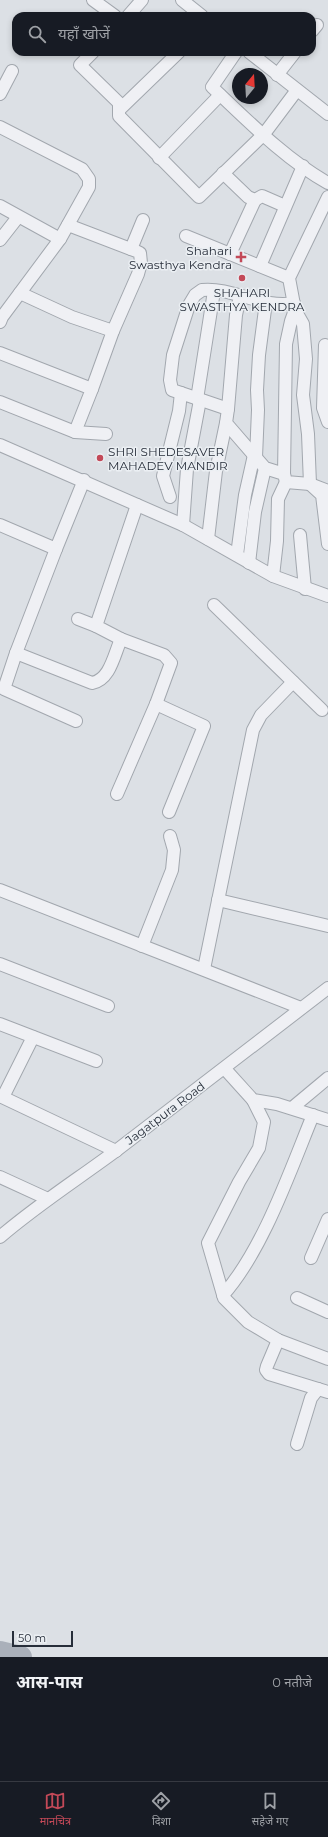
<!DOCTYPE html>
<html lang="hi">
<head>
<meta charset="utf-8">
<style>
	body { margin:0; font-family:Montserrat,"Noto Sans Devanagari",sans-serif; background:#20242c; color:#f1f3f6 }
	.compass { position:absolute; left:232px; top:68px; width:36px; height:36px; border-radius:50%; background:#171b24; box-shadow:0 2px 6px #0003; rotate:18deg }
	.scale { position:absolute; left:12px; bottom:10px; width:61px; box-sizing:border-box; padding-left:4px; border:2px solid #272e3a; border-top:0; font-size:11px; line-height:14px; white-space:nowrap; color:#272e3a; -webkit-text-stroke:3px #ebeff3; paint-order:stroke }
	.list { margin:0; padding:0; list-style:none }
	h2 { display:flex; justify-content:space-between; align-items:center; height:52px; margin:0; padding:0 16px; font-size:17px }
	h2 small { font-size:13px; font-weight:400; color:#9ea1a6 }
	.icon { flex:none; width:22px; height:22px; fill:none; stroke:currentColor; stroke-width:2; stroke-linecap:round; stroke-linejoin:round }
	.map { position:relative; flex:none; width:328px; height:1657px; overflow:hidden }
	.search { position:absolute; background:#171b24; box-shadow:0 2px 6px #0003; left:12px; right:12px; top:12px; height:44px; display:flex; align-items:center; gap:10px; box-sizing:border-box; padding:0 14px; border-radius:12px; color:#9ea1a6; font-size:15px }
	.sheet { height:124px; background:#171b24 }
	nav { display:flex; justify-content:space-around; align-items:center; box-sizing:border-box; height:56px; border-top:1px solid #363941; background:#171b24; font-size:11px; color:#9ea1a6 }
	nav a { display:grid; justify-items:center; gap:2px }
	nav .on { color:#c34958 }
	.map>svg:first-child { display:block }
</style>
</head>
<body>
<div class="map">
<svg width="328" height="1657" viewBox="0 0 328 1657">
	<rect width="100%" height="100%" fill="#dce0e5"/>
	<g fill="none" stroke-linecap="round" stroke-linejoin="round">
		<polyline stroke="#aab0ba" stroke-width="22" points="0,1652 21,1657"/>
		<g stroke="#a2a7ae" stroke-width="14">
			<g id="minor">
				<polyline points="93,0 115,16"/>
				<polyline points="182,0 202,16"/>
				<polyline points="128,16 142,0"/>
				<polyline points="312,31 317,25"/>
				<polyline points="93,52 80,65 119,103 119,116 199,197 264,134 297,90"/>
				<path d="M 236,52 L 212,87 C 247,120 286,160 328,183"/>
				<polyline points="249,52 328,114"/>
				<polyline points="277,75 295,52"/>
				<polyline points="0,94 12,71"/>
				<polyline points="119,110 179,52"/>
				<polyline points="0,127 82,169 89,179 89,187 60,239 2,317 0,322"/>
				<polyline points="159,158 220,95"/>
				<polyline points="223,173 248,197 255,200 262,196 285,206"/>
				<polyline points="328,197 289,278 295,310 303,324 306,359 303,395 308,434 310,484 322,495 328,544"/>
				<polyline points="0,206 60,239"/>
				<polyline points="68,225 136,251 140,253 141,263 138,274 113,331 92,389"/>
				<polyline points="186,236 289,278"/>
				<polyline points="0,240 18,217"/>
				<polyline points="131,249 143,220"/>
				<polyline points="230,254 255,200"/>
				<polyline points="260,266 303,166"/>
				<polyline points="20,293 72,317 113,331"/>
				<path d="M 294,303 C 263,309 233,287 202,290 L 195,295 L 189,305 L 173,355 L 170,380 L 172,390 L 228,409 L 226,423 L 265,468 L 284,474 L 286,482 L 310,484 L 328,491"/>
				<polyline points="325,345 323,408 328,422"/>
				<polyline points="0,353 92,389 75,432"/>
				<polyline points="197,399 214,291"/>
				<polyline points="0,402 75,432 106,434"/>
				<polyline points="228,409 236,315 240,296"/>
				<polyline points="0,445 183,525 273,576 328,596"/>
				<polyline points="256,457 258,410 257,390 259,355 266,302"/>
				<polyline points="284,474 286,344 291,321 295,310"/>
				<polyline points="170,497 163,476 179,411 181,393"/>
				<polyline points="0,525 56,549 84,480"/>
				<polyline points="183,525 187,469 200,400"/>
				<polyline points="300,535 305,589"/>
				<polyline points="208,539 216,471 226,423"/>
				<polyline points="56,549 16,653 4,689 76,721"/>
				<polyline points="237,555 245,495 254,455"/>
				<polyline points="249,563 255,512 265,468"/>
				<polyline points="273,576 277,541 278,499 286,482"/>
				<polyline points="214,605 322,710"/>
				<polyline points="78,619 96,626"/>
				<path d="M 16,653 L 92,683 C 110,680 114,655 121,639"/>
				<polyline points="156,704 204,726 169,812"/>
				<polyline points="117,794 156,704 171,663 164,655 121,639 96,626 137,505"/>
				<polyline points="0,890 301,1008"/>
				<polyline points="218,900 328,926"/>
				<polyline points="142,946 172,870 174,850 170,836"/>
				<polyline points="0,964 108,1006"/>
				<polyline points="204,969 253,730 261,715 293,682"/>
				<polyline points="0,1024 96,1061"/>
				<polyline points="225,1069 253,1100 277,1104 328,1120"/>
				<polyline points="0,1096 116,1151"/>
				<polyline points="3,1097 33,1037"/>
				<polyline points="253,1100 264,1122 259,1148 239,1182 208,1243 224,1298 248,1322 278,1340 328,1359"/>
				<polyline points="292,1108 328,1078"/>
				<polyline points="0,1177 48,1199"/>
				<path d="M 0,1237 C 37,1205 78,1179 117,1150 C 187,1096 257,1042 328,988"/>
				<polyline points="311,1258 328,1219"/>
				<path d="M 223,1295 C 263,1250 290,1171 313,1115"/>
				<polyline points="297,1298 328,1312"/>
				<polyline points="278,1340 267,1366 266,1370 269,1374 328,1392"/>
				<polyline points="297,1444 311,1398 318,1389"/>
			</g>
		</g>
		<use href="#minor" stroke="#eff0f4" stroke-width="12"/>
	</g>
	<g fill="#c34958" stroke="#ebeff3" stroke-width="1.5">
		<path d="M239 251h4v4h4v4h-4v4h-4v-4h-4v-4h4z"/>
		<circle cx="242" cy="278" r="4"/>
		<circle cx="100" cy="458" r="4"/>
	</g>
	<g text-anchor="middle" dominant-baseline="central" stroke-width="3" stroke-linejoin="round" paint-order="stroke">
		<g font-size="12" fill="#272e3a" stroke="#ebeff3" text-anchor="end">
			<text x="232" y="250">Shahari<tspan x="232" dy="14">Swasthya Kendra</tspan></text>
			<text x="242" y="292" text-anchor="middle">SHAHARI<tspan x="242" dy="14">SWASTHYA KENDRA</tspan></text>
			<text x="108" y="451" text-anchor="start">SHRI SHEDESAVER<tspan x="108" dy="14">MAHADEV MANDIR</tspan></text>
		</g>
		<g font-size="12" fill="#272e3a" stroke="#ebeff3">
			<text transform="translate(165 1113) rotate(-37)">Jagatpura Road</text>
		</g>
	</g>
</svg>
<svg class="compass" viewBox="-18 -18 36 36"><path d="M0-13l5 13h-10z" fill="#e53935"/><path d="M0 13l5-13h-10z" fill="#9ea1a6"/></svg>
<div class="scale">50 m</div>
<div class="search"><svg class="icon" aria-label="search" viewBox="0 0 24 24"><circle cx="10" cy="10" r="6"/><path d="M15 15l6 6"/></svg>यहाँ खोजें</div>
</div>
<section class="sheet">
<h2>आस-पास<small>0 नतीजे</small></h2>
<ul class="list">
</ul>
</section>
<nav>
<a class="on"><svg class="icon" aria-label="map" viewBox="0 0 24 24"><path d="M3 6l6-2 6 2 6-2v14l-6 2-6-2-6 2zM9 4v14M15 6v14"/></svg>मानचित्र</a>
<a><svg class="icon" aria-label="directions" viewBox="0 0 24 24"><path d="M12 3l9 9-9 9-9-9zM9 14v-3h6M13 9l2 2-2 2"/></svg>दिशा</a>
<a><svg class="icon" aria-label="saved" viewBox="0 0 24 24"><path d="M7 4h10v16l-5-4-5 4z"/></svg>सहेजे गए</a>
</nav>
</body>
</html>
